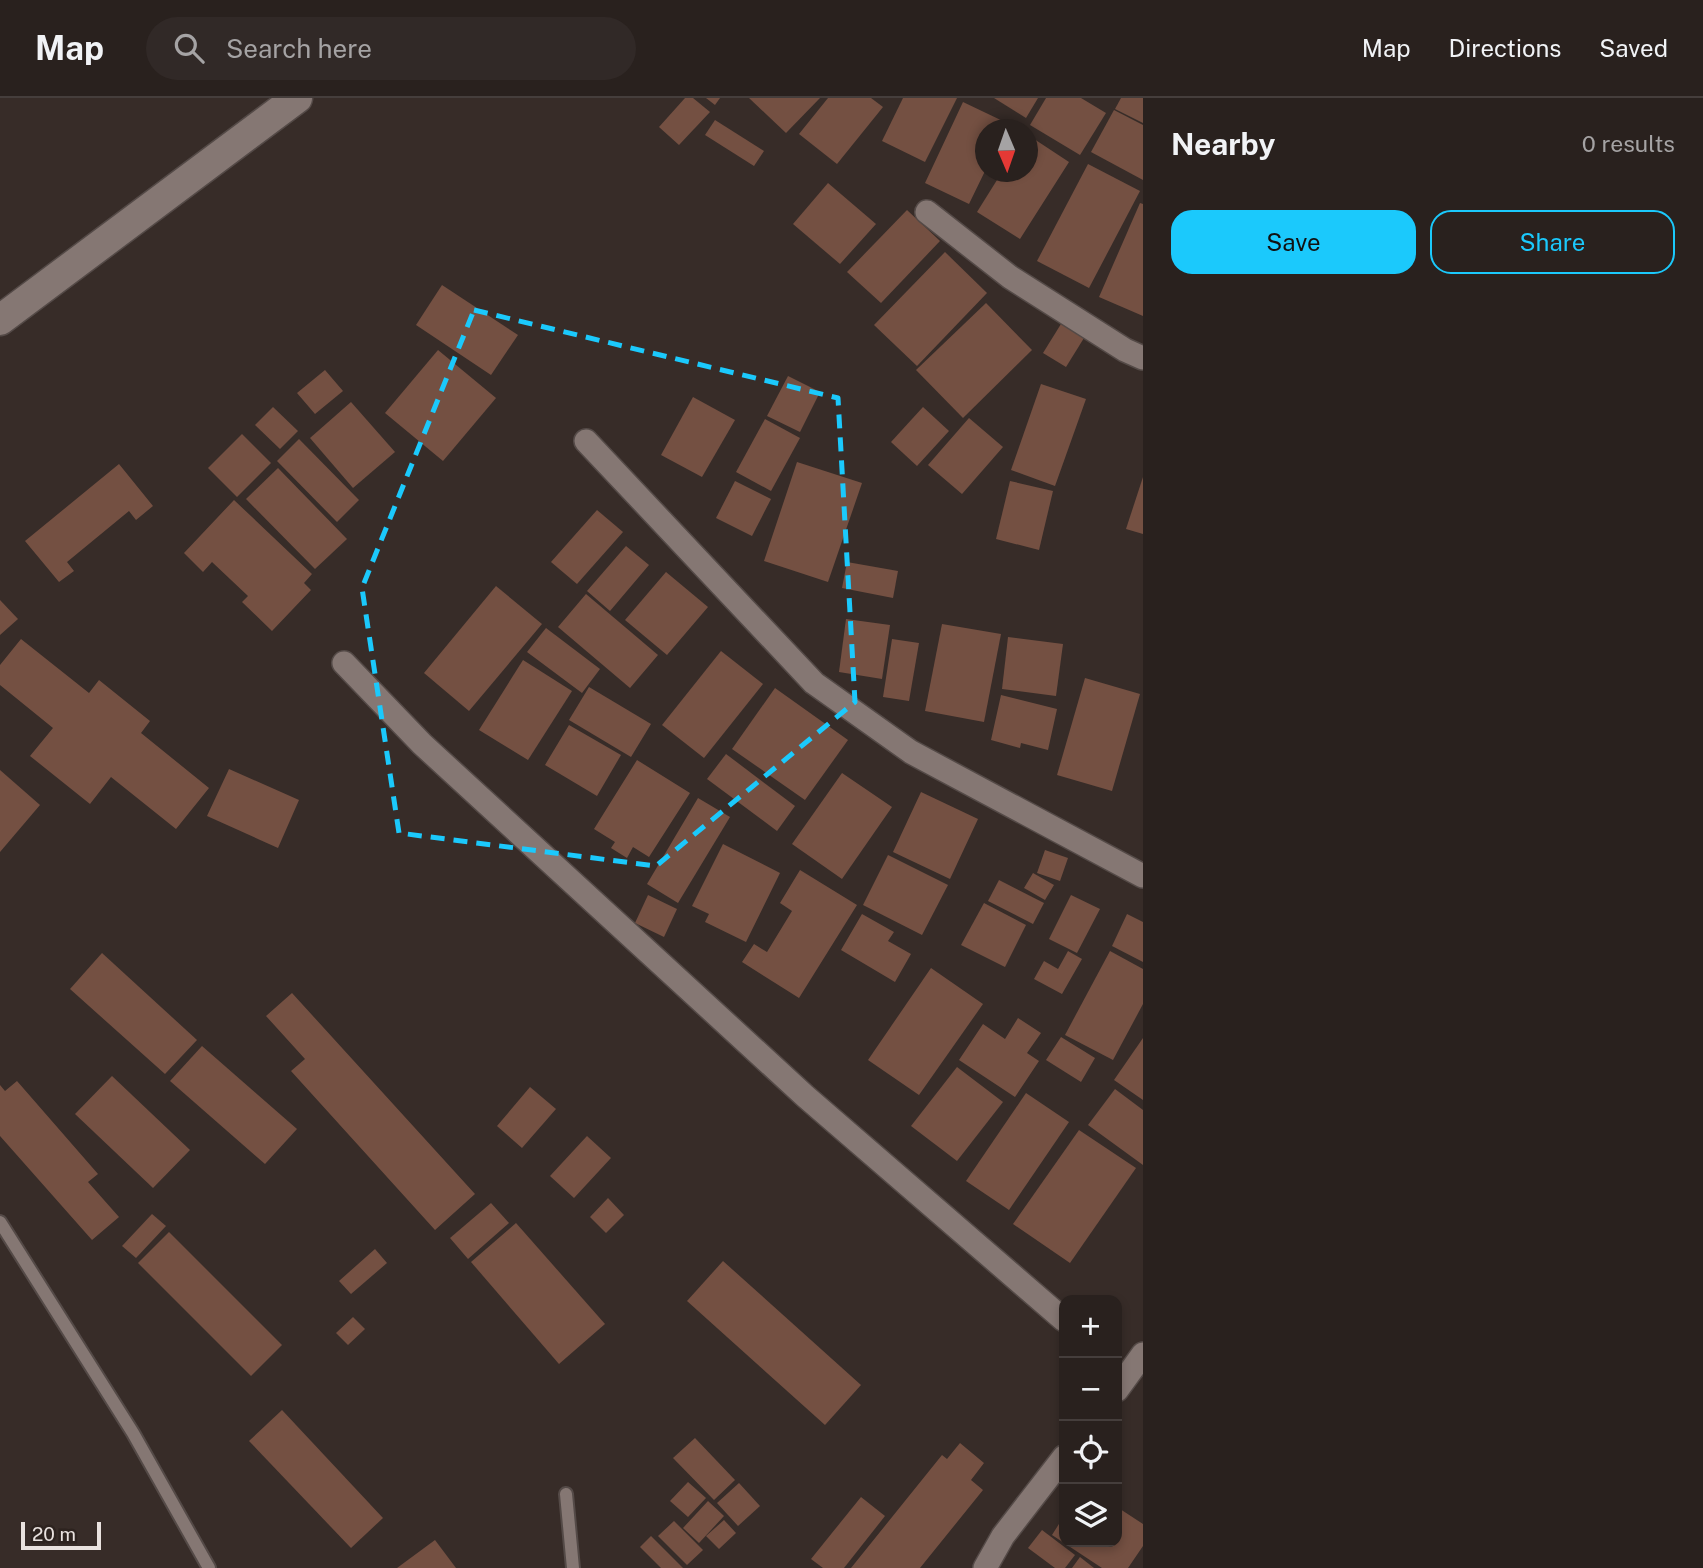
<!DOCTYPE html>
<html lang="en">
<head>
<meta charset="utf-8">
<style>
	body { margin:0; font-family:"Public Sans",sans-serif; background:#312927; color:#f1f3f6 }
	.controls { position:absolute; right:21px; bottom:21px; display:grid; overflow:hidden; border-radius:14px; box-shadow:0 4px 10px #0003 }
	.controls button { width:63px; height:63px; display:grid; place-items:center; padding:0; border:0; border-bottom:2px solid #453e3c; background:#29211e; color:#f1f3f6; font:35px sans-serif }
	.compass { position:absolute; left:975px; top:21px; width:63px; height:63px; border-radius:50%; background:#29211e; box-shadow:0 4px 10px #0003; rotate:178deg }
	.scale { position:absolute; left:21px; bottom:18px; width:80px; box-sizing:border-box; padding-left:7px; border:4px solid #e9e2df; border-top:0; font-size:19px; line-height:24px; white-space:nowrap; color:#e9e2df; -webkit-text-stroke:5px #2d231f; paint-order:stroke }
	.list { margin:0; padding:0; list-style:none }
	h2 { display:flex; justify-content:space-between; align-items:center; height:91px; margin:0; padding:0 28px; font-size:30px }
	h2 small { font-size:23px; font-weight:400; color:#a5a3a4 }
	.actions { display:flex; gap:14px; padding:21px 28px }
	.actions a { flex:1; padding:16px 0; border:2px solid #1bc9fc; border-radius:21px; text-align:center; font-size:24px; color:#1bc9fc }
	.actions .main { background:#1bc9fc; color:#111 }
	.icon { flex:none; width:38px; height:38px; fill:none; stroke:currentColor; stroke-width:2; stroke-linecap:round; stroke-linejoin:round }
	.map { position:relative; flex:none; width:1143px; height:1470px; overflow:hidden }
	header { display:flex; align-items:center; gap:42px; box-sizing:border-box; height:98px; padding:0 35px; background:#29211e; border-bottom:2px solid #453e3c }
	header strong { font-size:33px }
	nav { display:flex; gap:38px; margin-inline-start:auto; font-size:24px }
	.search { width:490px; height:63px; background:#312927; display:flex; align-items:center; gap:18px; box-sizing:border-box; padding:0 24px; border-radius:38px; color:#a5a3a4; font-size:26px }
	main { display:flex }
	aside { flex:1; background:#29211e }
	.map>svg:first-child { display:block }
</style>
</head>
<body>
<header>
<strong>Map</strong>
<div class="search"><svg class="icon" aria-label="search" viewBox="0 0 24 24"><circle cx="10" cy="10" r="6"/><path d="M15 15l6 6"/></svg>Search here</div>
<nav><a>Map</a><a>Directions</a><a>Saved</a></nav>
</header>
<main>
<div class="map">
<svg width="1143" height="1470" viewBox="0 0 1143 1470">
	<rect width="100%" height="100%" fill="#372c28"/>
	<g fill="#745042">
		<polygon points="685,0 693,0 710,14 679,47 659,29"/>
		<polygon points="706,0 720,0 715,7"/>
		<polygon points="749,0 820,0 786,35"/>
		<polygon points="828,0 871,0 883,9 837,66 799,36"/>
		<polygon points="903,0 957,0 925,64 882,43"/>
		<polygon points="994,0 1038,0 1026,20"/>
		<polygon points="1046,0 1081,0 1106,15 1080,57 1030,27"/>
		<polygon points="1121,0 1143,0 1143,25 1115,11"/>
		<polygon points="963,4 1007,25 1004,32 986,32 986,71 969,106 925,85"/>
		<polygon points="1114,12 1143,27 1143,82 1091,54"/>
		<polygon points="715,22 764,53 754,68 705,37"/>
		<polygon points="1028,37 1069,64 1020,141 977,114 1002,74 1028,74"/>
		<polygon points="1088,66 1140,93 1089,190 1037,163"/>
		<polygon points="828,85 876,126 840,166 793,126"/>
		<polygon points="1140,105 1143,106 1143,218 1099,199"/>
		<polygon points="907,112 940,143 881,205 847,174"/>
		<polygon points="945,154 987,195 917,268 874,227"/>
		<polygon points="442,187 518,237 491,277 416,227"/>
		<polygon points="986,205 1032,252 963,320 916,272"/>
		<polygon points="1061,226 1084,240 1066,269 1043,255"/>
		<polygon points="438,252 496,300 443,363 385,315"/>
		<polygon points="325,272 343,293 315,316 297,295"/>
		<polygon points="788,278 820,294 800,334 767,318"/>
		<polygon points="1041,286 1086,301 1055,388 1011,372"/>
		<polygon points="693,299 735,322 702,379 661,357"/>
		<polygon points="351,304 395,354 353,390 310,340"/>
		<polygon points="273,309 298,333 280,351 255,327"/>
		<polygon points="923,309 949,333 917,368 891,344"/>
		<polygon points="969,320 1003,349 962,396 928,367"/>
		<polygon points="765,321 800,340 771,393 736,374"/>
		<polygon points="242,336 271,365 237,399 208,370"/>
		<polygon points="299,341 359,402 337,424 277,363"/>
		<polygon points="797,364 862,385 828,484 764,463"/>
		<polygon points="119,366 153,408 136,422 129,413 67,464 74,473 59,484 25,443"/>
		<polygon points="278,370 347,441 315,471 246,401"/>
		<polygon points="1143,379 1143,436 1126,431"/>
		<polygon points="735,383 771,401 752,438 716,420"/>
		<polygon points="1010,383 1053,393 1039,452 996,441"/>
		<polygon points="234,402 312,476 304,485 311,492 272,533 242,504 248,498 212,464 203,474 184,455"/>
		<polygon points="597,412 623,434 577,486 551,464"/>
		<polygon points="626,448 649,467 610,513 587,493"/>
		<polygon points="847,464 898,473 893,500 842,490"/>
		<polygon points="666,474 708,509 667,557 625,522"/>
		<polygon points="496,488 542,526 469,613 424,575"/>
		<polygon points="586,496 658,557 630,590 558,529"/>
		<polygon points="0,502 18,521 0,537"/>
		<polygon points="846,521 890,527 882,581 839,574"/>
		<polygon points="942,526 1001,536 984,624 925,613"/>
		<polygon points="546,530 600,571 582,595 527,554"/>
		<polygon points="1008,539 1063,546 1056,598 1002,591"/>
		<polygon points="21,541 89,595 99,582 150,623 141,635 209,690 176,731 111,679 90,706 30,658 53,630 0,587 0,567"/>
		<polygon points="892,541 919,545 909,603 883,599"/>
		<polygon points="721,553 763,586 704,660 662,627"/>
		<polygon points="523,562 572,593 528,662 479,632"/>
		<polygon points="1085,580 1140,596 1112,693 1057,677"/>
		<polygon points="589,589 651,626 631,659 569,622"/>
		<polygon points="775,590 848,642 805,702 732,651"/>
		<polygon points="1001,597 1057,611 1048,652 1021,645 1020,650 991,642"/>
		<polygon points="569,627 621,657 597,698 545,667"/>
		<polygon points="726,656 795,708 777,733 707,681"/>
		<polygon points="637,662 690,695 649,759 633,749 627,760 611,750 615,744 594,731"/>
		<polygon points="229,671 299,702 278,750 207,718"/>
		<polygon points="0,672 40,707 0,754"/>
		<polygon points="842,675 892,709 842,781 792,746"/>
		<polygon points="921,694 978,721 950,781 893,754"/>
		<polygon points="698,700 730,719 678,805 647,786"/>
		<polygon points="723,746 780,775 746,844 705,824 709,816 692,808"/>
		<polygon points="1045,752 1068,760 1060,783 1037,775"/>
		<polygon points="888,757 948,787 922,837 863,807"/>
		<polygon points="800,772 857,807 799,900 742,864 754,846 767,854 792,813 780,805"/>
		<polygon points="1033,775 1054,787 1045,802 1024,790"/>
		<polygon points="999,782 1044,805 1033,826 988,803"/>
		<polygon points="648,797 677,811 664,839 635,825"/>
		<polygon points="1071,797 1100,811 1077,855 1049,841"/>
		<polygon points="984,805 1026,827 1005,869 961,847"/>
		<polygon points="862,816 894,834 888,843 911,856 895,884 841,852"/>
		<polygon points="1127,816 1143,824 1143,864 1112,848"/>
		<polygon points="1068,853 1082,861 1062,896 1034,881 1044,863 1058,871"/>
		<polygon points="1110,853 1143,871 1143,906 1113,962 1065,937"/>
		<polygon points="102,855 197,942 165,976 70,891"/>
		<polygon points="931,870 983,906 919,997 868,962"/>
		<polygon points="292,895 475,1096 435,1132 291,973 305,961 266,918"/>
		<polygon points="1018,920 1041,935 1027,955 1039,963 1015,999 959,962 983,926 1005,941"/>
		<polygon points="1061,939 1095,960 1081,984 1046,962"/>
		<polygon points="1143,940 1143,1002 1114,982"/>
		<polygon points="202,948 297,1031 265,1066 170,983"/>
		<polygon points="957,969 1003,1004 957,1063 911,1028"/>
		<polygon points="112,978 190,1052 153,1090 75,1016"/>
		<polygon points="17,983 98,1076 88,1084 119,1119 92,1142 0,1038 0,987 5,993"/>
		<polygon points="530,989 556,1011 522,1050 497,1028"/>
		<polygon points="1115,991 1143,1012 1143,1067 1088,1027"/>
		<polygon points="1026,995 1069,1024 1009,1112 966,1083"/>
		<polygon points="1079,1032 1136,1070 1070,1165 1013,1126"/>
		<polygon points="587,1038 611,1060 574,1100 550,1078"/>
		<polygon points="608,1100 624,1117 606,1135 590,1119"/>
		<polygon points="491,1105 509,1125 468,1161 450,1140"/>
		<polygon points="152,1116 166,1128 136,1160 122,1148"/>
		<polygon points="516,1125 605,1226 559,1266 471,1164"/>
		<polygon points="169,1134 282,1247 251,1278 138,1165"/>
		<polygon points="375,1151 387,1165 351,1196 339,1183"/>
		<polygon points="723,1163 861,1287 825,1327 687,1203"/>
		<polygon points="353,1219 365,1231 348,1247 336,1235"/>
		<polygon points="282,1312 383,1420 351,1450 249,1343"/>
		<polygon points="695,1340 735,1382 714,1402 673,1360"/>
		<polygon points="960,1345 984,1365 971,1382 983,1392 920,1470 851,1470 942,1357 947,1361"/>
		<polygon points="688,1384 706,1400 688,1419 670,1403"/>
		<polygon points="739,1385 760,1408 738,1428 717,1405"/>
		<polygon points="861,1399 885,1418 844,1470 823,1470 811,1461"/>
		<polygon points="708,1403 724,1418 699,1445 683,1430"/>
		<polygon points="1117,1409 1143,1426 1143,1448 1128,1470 1102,1470 1052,1437 1064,1418 1064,1444 1117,1444"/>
		<polygon points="724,1422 736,1435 719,1451 706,1438"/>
		<polygon points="674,1423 703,1452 687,1467 658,1438"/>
		<polygon points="1042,1432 1075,1457 1065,1470 1055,1470 1028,1450"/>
		<polygon points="651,1438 683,1470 661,1470 640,1449"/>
		<polygon points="435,1442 456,1470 397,1470"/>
		<polygon points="1080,1459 1094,1470 1072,1470"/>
	</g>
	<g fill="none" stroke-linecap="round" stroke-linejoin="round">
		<g stroke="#544a47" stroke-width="16">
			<g id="service">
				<polyline points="0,1124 133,1335 209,1470"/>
				<polyline points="566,1396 573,1470"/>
			</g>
		</g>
		<g stroke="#544a47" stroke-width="26">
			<g id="minor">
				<polyline points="927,114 1010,179 1125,252 1143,260"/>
				<polyline points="586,343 814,585 911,654 1143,778"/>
				<polyline points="344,565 422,646 805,998 1064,1222"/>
				<polyline points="1117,1292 1143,1256"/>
				<polyline points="985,1470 1003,1438 1064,1359"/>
			</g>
		</g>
		<g stroke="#544a47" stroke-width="33">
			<polyline id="tertiary" points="0,222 297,0"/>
		</g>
		<use href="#service" stroke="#857773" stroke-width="12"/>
		<use href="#minor" stroke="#857773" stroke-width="23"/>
		<use href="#tertiary" stroke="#857773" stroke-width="30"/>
	</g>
	<path fill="none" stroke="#1bc9fc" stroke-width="5" stroke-dasharray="14 9" stroke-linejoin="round" d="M 474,212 L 838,300 L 855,604 L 656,768 L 399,735 L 362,490 Z"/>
</svg>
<div class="controls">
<button>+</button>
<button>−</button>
<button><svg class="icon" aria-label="locate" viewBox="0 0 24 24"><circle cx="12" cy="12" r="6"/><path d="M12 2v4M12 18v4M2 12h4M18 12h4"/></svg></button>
<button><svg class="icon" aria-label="layers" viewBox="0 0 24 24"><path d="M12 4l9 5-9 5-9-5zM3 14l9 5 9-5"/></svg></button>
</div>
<svg class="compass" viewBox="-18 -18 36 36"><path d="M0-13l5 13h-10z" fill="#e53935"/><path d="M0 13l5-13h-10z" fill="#a5a3a4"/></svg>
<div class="scale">20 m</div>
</div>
<aside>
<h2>Nearby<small>0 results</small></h2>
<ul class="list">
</ul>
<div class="actions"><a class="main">Save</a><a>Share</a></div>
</aside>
</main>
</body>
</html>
